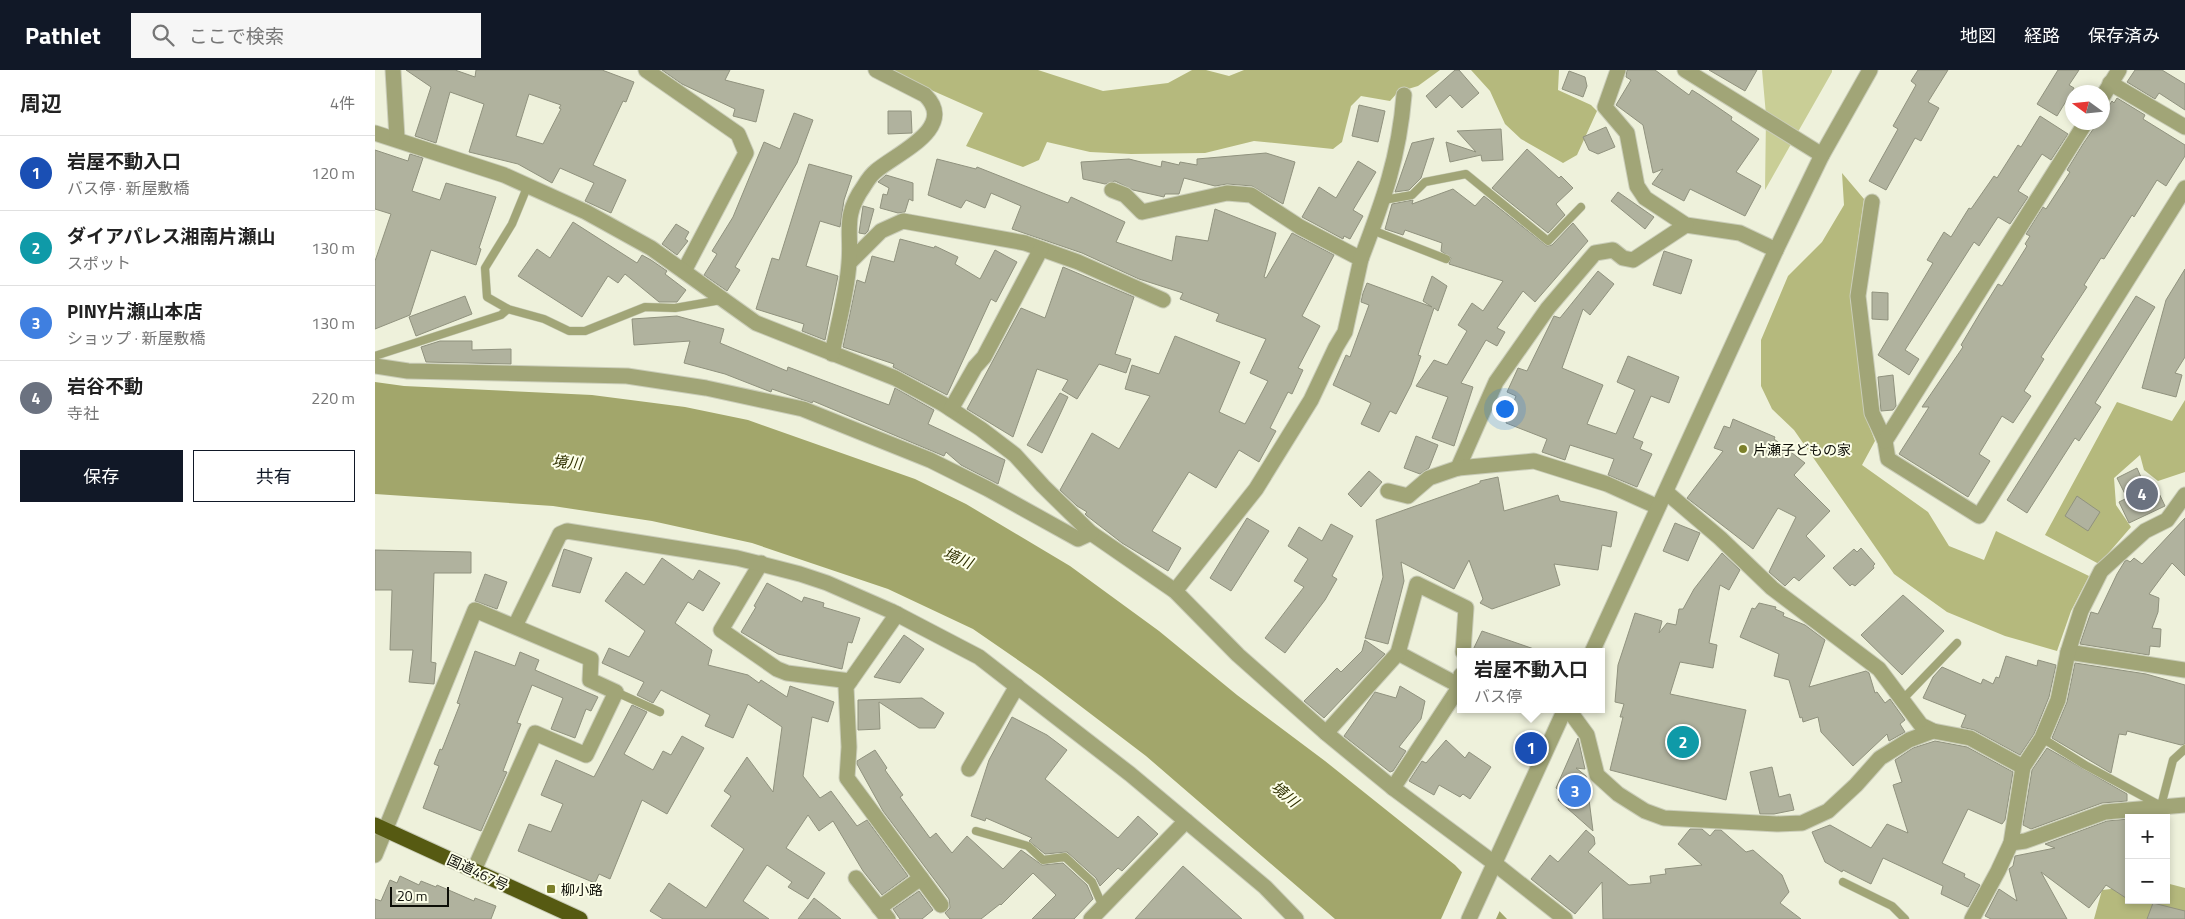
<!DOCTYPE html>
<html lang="ja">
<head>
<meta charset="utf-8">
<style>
	body { margin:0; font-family:"Titillium Web","Noto Sans JP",sans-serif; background:#f6f6f6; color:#222 }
	.controls { position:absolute; right:15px; bottom:15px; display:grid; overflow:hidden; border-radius:0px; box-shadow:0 2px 8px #0003 }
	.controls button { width:45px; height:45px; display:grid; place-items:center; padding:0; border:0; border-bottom:1px solid #e0e0e0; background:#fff; color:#222; font:25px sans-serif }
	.compass { position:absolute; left:1690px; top:15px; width:45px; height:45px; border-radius:50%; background:#fff; box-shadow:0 2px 8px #0003; rotate:285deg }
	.scale { position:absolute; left:15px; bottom:12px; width:59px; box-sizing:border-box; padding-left:5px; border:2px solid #0d0e07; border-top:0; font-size:14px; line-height:18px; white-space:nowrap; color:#0d0e07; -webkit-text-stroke:4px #fcfee8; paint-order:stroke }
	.you { position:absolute; left:1129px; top:338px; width:18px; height:18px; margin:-12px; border:4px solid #fff; border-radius:50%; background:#1a73e8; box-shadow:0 0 0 8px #1a73e833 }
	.badge { display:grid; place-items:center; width:32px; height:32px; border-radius:50%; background:#111827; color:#fff; font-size:16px; font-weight:700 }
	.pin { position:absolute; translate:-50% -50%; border:2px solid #fff; box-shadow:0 1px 5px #0006 }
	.popup { position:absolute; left:1082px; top:578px; width:148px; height:65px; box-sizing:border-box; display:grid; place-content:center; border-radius:0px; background:#fff; filter:drop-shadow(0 1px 4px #0005); font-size:16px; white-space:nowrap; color:#767676 }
	.popup b { font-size:19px; color:#222 }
	.popup::after { content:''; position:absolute; left:50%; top:100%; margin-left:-10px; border:10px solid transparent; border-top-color:#fff }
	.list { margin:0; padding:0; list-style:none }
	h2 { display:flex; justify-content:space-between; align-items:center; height:65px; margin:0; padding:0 20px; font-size:21px }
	h2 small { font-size:16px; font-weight:400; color:#767676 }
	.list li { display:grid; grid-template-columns:32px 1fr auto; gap:15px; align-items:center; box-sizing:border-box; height:75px; padding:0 20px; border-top:1px solid #e0e0e0 }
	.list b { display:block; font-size:19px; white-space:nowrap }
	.list p { margin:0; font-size:16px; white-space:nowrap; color:#767676 }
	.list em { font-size:16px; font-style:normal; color:#767676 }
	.actions { display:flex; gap:10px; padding:15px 20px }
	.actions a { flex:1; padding:11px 0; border:1px solid #111827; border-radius:0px; text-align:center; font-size:18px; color:#111827 }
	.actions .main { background:#111827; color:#fff }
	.icon { flex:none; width:28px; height:28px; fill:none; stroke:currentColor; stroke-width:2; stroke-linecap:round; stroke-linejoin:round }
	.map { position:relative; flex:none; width:1810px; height:849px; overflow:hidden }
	header { display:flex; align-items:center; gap:30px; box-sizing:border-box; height:70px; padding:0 25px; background:#111827; color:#fff }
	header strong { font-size:24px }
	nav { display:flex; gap:28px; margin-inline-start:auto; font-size:18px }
	.search { width:350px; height:45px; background:#f6f6f6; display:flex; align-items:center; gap:12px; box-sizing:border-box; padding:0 18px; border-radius:0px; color:#767676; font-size:19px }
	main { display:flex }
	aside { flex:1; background:#fff }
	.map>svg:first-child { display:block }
</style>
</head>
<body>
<header>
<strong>Pathlet</strong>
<div class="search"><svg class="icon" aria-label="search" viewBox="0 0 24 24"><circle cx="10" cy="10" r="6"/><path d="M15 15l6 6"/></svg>ここで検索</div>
<nav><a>地図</a><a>経路</a><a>保存済み</a></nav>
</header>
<main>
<aside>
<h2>周辺<small>4件</small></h2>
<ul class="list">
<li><span class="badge" style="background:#1a4fb4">1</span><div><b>岩屋不動入口</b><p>バス停 · 新屋敷橋</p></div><em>120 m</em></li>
<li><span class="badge" style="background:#0f9aa8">2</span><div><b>ダイアパレス湘南片瀬山</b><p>スポット</p></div><em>130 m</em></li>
<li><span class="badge" style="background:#3f7fe0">3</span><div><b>PINY片瀬山本店</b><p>ショップ · 新屋敷橋</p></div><em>130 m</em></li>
<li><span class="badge" style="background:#6b7280">4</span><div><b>岩谷不動</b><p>寺社</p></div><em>220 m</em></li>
</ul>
<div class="actions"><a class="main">保存</a><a>共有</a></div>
</aside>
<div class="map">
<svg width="1810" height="849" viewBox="0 0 1810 849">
	<rect width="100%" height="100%" fill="#eef1db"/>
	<polygon fill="#c9ce96" points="1387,0 1457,0 1457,2 1390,120 1391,45"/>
	<g fill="#b5b97d">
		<polygon points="511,0 663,0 728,21 793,13 817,0 831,0 854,6 869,0 1065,0 1043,16 1023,22 1015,31 986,26 976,36 967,72 958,79 879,71 830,83 756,84 715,82 672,72 664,90 648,97 591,76 608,43"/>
		<polygon points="1096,0 1184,0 1183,20 1216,35 1222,41 1202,85 1188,93 1146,69 1130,54 1115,21"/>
		<polygon points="1467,103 1489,129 1475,227 1491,347 1500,371 1487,395 1553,442 1574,476 1609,490 1621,461 1714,506 1696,541 1682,581 1630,566 1572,542 1519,504 1419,360 1397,339 1386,316 1386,270 1413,206 1447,172 1469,135"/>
		<polygon points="1810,330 1810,402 1783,411 1769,400 1765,385 1739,408 1741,435 1756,457 1724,494 1670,465 1742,332 1797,351"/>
		<polygon points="1791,813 1810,818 1810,844 1774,849 1719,849 1727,820 1754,817 1754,830 1791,830"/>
	</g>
	<polygon fill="#a2a66b" points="0,312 29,316 217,325 310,337 373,350 540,409 591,434 695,496 784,561 862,625 950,691 1080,795 1132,849 960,849 771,686 666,606 598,559 513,519 377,473 277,451 178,436 0,424"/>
	<polygon fill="#eef1db" points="1088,800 1126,838 1121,849 1066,849"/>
	<g fill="#b0b29e" stroke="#90927e" fill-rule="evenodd">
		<path d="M 31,0 L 80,0 L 100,7 L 101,0 L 227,0 L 259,12 L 251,32 L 248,31 L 218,95 L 251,110 L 236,143 L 210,131 L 219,113 L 185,98 L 177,113 L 143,94 L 94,82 L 109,34 L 75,22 L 61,73 L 40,66 L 56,17 ZM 154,24 L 186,35 L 184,38 L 186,39 L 168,74 L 141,66 Z"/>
		<polygon points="287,0 355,0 350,10 389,20 381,52 358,46 360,39 307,14"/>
		<polygon points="1080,0 1084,0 1104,23 1087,38 1075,25 1061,38 1051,26"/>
		<polygon points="1252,0 1280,0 1314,25 1317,20 1325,25 1357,47 1356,50 1384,69 1361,102 1386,116 1370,146 1315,119 1309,131 1277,114 1288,99 1278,103 1268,55 1241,35 1256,10 1251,7"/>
		<polygon points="1334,0 1382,0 1370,21"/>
		<polygon points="1543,0 1573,0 1553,32 1564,38 1546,71 1540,68 1511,120 1494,111 1523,59 1518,56 1541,15 1536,11"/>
		<polygon points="1683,0 1704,0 1694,15 1699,18 1682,46 1662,34"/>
		<polygon points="1760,0 1787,0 1810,14 1810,40 1784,23 1780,29 1752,12"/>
		<polygon points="1194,1 1210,7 1212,16 1208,27 1187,19"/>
		<polygon points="1742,28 1770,45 1768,49 1810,75 1810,86 1791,116 1782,110 1759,147 1757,145 1729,189 1726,188 1709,215 1712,217 1666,287 1669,289 1649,321 1656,326 1638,353 1627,346 1604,384 1615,391 1593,427 1524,384 1554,337 1547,337 1588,277 1586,275 1605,243 1623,214 1627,216 1652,176 1650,174 1655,166 1651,164 1668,137 1671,139 1695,102 1692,100 1708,74 1723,52 1728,52 1728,45 1737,31 1739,33"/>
		<polygon points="984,35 1010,41 1003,72 977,66"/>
		<polygon points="513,41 536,41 537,63 513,64"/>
		<polygon points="419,43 438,50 422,93 360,197 365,200 352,221 329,205 342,184 337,181 358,147 389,72 405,79"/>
		<polygon points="1665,46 1693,64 1676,90 1667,84 1643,121 1653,127 1635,154 1623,147 1604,176 1599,172 1530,280 1544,289 1534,305 1503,285 1558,193 1552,190 1569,162 1576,167 1594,138 1596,139 1619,106 1622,108 1643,75 1646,77"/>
		<polygon points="1231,57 1240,77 1223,84 1214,80 1208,67"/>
		<polygon points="1126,59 1128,90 1107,91 1106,85 1075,92 1071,72 1101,82 1082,61"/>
		<polygon points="1059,68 1046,108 1034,120 1020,122 1037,73"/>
		<polygon points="1152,79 1184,108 1186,106 1198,118 1181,134 1190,145 1173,163 1117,118"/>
		<polygon points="0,80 33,91 35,84 48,88 37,121 65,130 71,113 121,127 104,178 106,179 101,195 56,180 35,245 0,259 0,191 16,144 0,139"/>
		<polygon points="891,83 920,92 908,134 877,116 852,114 840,116 809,108 804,124 790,124 789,127 758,120 740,111 730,114 708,109 706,92 754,89 786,97 787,91 804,95 805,92 822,95 822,89"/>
		<polygon points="562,89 601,99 602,97 693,133 696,127 750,152 741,172 797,191 801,166 833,171 840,139 901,163 889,207 891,208 917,163 959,185 927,246 945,256 923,298 928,300 917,324 913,322 895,358 901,361 884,392 864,380 841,418 814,402 777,461 806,478 793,501 747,473 712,446 710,444 712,442 702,436 685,420 717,363 744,379 775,326 750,319 757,295 784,304 800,266 865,292 844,342 870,354 893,311 875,303 891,269 841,251 844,244 805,229 808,223 764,209 707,183 637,159 646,136 616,123 610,138 591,130 586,138 553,125"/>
		<polygon points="983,91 1001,102 978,140 988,146 975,169 969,166 968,169 927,147 944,117 961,128"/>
		<polygon points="434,94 477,106 469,130 465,157 445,151 431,196 463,206 450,270 427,261 429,254 381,239 397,188 404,190"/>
		<polygon points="511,105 538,113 538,131 534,129 530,142 523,143 505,138 508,124 512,125 514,118 503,112"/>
		<polygon points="1078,119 1100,136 1109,126 1172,176 1177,175 1198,153 1213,171 1160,232 1148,221 1122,258 1130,262 1122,276 1111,270 1086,313 1098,317 1079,376 1057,368 1073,327 1041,316 1059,290 1072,295 1092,261 1083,255 1097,233 1108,241 1128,211 1074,194 1076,188 1066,181 1067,173 1030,160 1028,165 1010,159 1017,134 1038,130 1037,134"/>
		<polygon points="1243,122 1279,147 1270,159 1236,131"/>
		<polygon points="488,136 499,139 493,161 490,164 484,163"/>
		<polygon points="198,152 262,193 267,185 276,190 292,201 290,204 311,220 302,232 284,232 250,204 243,213 233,206 207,247 143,206 162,179 175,188"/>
		<polygon points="301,154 314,162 310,169 313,171 302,185 287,174"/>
		<polygon points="525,169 559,178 560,176 583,187 580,194 605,209 620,180 642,192 621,232 616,229 572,325 518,297 519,294 468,277 482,210 490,213 497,186 519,192"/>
		<polygon points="1289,181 1317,190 1306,224 1278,215"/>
		<polygon points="688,197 759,227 740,284 756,289 751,303 724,294 702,329 687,320 693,310 662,299 638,367 592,339 646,238 670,248"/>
		<polygon points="1810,199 1810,287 1800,303 1807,305 1801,327 1767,318 1791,230"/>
		<polygon points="1223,201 1239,214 1215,245 1208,239 1187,298 1228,315 1212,354 1241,364 1260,320 1242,312 1253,286 1304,307 1294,333 1276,326 1258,368 1268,372 1265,379 1277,384 1262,417 1233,405 1239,389 1195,375 1190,390 1167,382 1172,369 1131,353 1141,326 1132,322 1143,298 1152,301 1179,246 1185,248"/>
		<polygon points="1057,206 1072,216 1063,241 1059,238 1043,285 1046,286 1036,315 1021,344 1015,341 1004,362 986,354 996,333 958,315 971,285 975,287 994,235 986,232 988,223 992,213 1057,237 1048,231"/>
		<polygon points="1497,222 1513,223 1513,250 1497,249"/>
		<polygon points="90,226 97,244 41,266 34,247"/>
		<polygon points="1761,226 1780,237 1720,333 1726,337 1704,371 1700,368 1652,443 1632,430"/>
		<polygon points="302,246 349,259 345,273 412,301 413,297 514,335 520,318 559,340 553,354 630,390 623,414 586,395 571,382 569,386 438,331 437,333 397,319 396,322 350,304 309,293 315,271 259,275 257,249"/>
		<polygon points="65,271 97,271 97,280 136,279 136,294 51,292 46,277"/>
		<polygon points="1518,305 1521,336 1518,340 1506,341 1503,307"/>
		<polygon points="685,323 693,327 667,383 652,375"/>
		<polygon points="1358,349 1400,367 1399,369 1430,393 1419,405 1455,441 1431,466 1450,486 1424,511 1419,507 1410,516 1394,502 1421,447 1403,438 1378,479 1312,428 1348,381 1339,378 1349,356 1355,358"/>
		<polygon points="1041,366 1063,375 1054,398 1045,404 1029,398"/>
		<polygon points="1762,398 1772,421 1781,417 1790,436 1754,453 1744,432 1752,428 1742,408"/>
		<polygon points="994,401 1007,412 986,437 973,424"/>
		<polygon points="1123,407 1129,441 1183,425 1185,431 1242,442 1236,477 1227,475 1223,500 1179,494 1185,515 1117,539 1105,533 1108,529 1094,490 1079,519 1026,492 1029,511 1013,574 990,568 1008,507 1001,450 1105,413 1105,411"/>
		<polygon points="1702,426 1725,442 1713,461 1690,446"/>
		<polygon points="872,448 894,461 856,521 835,508"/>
		<polygon points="1810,448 1810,506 1797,493 1774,524 1784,528 1783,542 1777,558 1786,559 1785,577 1775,576 1774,585 1705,574 1716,542 1723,544 1742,504 1750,491 1752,490 1755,492 1759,488 1767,494"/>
		<polygon points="1300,453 1325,463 1313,491 1288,481"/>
		<polygon points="956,454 978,466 957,506 962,509 950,530 910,583 890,568 929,517 919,511 933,489 913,476 924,457 947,471"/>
		<polygon points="1486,478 1500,494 1498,496 1499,498 1480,516 1477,514 1475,516 1458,498 1479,479 1482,482"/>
		<polygon points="189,479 217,488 205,523 177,516"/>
		<polygon points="0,480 96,482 96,503 59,503 56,592 61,593 59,614 34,612 38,580 15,580 17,520 0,520"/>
		<polygon points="1347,483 1365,500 1354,520 1345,515 1334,573 1342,575 1338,598 1305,592 1295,624 1371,640 1351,730 1235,700 1248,647 1245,647 1249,634 1240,632 1243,595 1260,543 1287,551 1284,563 1292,553 1301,555 1304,539 1308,539 1319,519"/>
		<polygon points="287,488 318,510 324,500 345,513 328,541 313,532 300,553 337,580 333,595 373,605 384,613 386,610 412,627 415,616 459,632 453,652 437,647 428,706 445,728 456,721 482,756 492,750 533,806 507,825 488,801 458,751 444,761 433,745 411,778 450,803 433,829 413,817 417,812 392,795 368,831 394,849 288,849 275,841 294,813 331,838 369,779 336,756 356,726 349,721 372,687 398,722 407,657 373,634 358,668 330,656 335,645 286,620 278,633 262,625 269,612 227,593 234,578 254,587 270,561 230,531 251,502 269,515"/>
		<polygon points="110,504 132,512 122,539 100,531"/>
		<polygon points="392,513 427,532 429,527 449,533 448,537 485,548 477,573 473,572 467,599 403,584 366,562 381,537 379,536"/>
		<polygon points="1528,525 1569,561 1527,605 1486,565"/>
		<polygon points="1384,533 1401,537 1400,539 1409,543 1408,546 1430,555 1450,570 1434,617 1491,601 1494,603 1500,623 1502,622 1510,633 1515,629 1530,650 1525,654 1530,662 1514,671 1512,664 1478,696 1446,662 1443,647 1428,652 1427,647 1425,648 1414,610 1399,606 1404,584 1365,567 1377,538 1380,539"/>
		<polygon points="1107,561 1159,579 1159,582 1097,582"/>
		<polygon points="529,565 549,579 525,613 499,607"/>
		<polygon points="990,570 1010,584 949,648 929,631 962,598 966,602 987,581"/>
		<polygon points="100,581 140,596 145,582 164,590 160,600 223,627 216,641 211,639 200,668 176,659 188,628 157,615 142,653 146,654 128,701 132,702 106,761 48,738 64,696 59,694 65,679 67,680 85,634 82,633"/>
		<polygon points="1631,586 1662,596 1663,590 1681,595 1674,627 1659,664 1645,685 1599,660 1586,657 1591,645 1548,628 1558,607 1567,597 1606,614 1608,609 1618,614 1621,607 1624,608"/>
		<polygon points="1700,593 1771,604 1810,615 1810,674 1806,675 1752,661 1751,665 1744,664 1736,703 1677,668 1692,632"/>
		<polygon points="1025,616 1050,631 1046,649 1024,677 1031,681 1018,701 1015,702 969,666 1000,622 1021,628"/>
		<polygon points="547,628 569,643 560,658 544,658 504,632 505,659 483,660 483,630"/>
		<polygon points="257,635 272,642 249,684 278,700 288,681 296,685 307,666 329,678 292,744 267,730 235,809 224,804 220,813 143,781 154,754 176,762 188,734 166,725 181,690 219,707"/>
		<polygon points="637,647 672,665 692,680 670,709 743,768 763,746 783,764 747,801 743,798 725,816 721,808 692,782 670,784 654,771 657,768 611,748 610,751 596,746 614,690"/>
		<polygon points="1203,668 1210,699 1201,698 1211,706 1218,761 1183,730 1187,722 1181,718"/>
		<polygon points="1071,670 1090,688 1094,682 1116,697 1095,729 1088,724 1085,727 1064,715 1059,725 1034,711 1047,691 1051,693"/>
		<polygon points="1560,671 1592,677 1638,702 1630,750 1627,754 1593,739 1567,793 1590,804 1589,807 1605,815 1593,837 1566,824 1568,816 1508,788 1496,814 1468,800 1467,802 1450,792 1437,762 1455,755 1496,778 1512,754 1533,763 1518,715 1527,712 1520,690 1538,678"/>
		<polygon points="1672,678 1752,724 1752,731 1727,733 1656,759 1648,755 1657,700"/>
		<polygon points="500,680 512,698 510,700 528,725 525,727 555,768 561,763 577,783 592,766 628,799 646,780 667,795 688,793 712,815 718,829 699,849 657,849 681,825 658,803 626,835 625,834 606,849 575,849 570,843 575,838 574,829 508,741 482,694 482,691"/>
		<polygon points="1397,697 1404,727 1415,724 1419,740 1399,744 1385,744 1375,702"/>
		<polygon points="1754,749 1754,830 1731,815 1714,838 1666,802 1692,849 1616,849 1610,846 1624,819 1642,831 1634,799 1638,796 1640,786 1680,778 1670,774 1732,751"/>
		<polygon points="1315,759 1327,759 1335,766 1340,760 1346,760 1371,782 1378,780 1407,805 1414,822 1405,833 1426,849 1228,849 1227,812 1200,844 1156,809 1175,785 1183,792 1211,760 1219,767 1220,774 1213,782 1254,815 1276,813 1275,806 1291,804 1290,799 1327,795 1303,774"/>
		<polygon points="808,796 867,849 760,849"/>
		<polygon points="25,806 44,815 46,811 61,817 62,815 99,831 100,828 121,836 116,849 0,849 0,829 6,831 15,810 22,813"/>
		<polygon points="544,821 558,840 547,849 525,849 518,839"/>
		<polygon points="439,828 466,849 423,849"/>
		<polygon points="1778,833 1810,841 1810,849 1772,849"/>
	</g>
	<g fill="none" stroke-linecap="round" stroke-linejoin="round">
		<g stroke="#cacdb9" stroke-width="9">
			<g id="service">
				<polyline points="153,115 137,154 110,198 112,227 133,239 169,249 194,261 210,261 270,237 300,238 346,230"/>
				<polyline points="1009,130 1037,125 1050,112 1091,104 1173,171 1206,137"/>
				<polyline points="997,160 1071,189"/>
				<polyline points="0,286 126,245 133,239"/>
				<polyline points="241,622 285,642"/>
				<polyline points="1528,629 1582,573"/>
				<polyline points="1667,668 1710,695 1786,736 1798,690 1810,679"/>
				<polyline points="601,761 653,776 668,790 690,787 717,812 728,837"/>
				<polyline points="1468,812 1517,836 1530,849"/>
			</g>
		</g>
		<g stroke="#cacdb9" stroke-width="17">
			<g id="minor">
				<polyline points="271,0 363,64 371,83 309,201"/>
				<polyline points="1243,0 1230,37 1252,63 1262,116 1270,128 1311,155 1365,163 1401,180"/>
				<polyline points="1310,0 1447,85"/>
				<polyline points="1735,13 1810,57"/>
				<polyline points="1728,26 1744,0"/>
				<polyline points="0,63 129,105 211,142 276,178 381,253 520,308 568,334 606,359 640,385 668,416 716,463 800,521 863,585 951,663 1018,718 1119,793 1190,849"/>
				<polyline points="737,120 750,125 767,142 852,123 876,125 925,157 986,189 970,262 961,277 936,330 881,419 800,521"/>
				<polyline points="1497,132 1483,226 1497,343 1510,371 1513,389 1604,446 1810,118"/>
				<path d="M 986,189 C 1008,131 1024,88 1029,25"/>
				<polyline points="475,192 506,161 528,151 650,173 703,192 788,230"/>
				<path d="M 457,284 C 463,254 472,223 474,193 C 477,161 467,147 489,116 C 492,111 496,105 501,101 C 522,83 583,58 550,25 L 501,0"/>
				<polyline points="0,296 33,301 252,306 331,318 428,339 555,390 613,419 703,469 716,463"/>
				<polyline points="576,339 600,297 609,287 666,179"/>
				<polyline points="1510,371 1711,52"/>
				<polyline points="1083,398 1121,312 1173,238 1220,183 1238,180 1248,188 1258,190 1311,155"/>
				<polyline points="1013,421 1033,426 1054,408 1083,398 1159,391 1232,414 1283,437"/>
				<polyline points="1291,422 1345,468 1397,518 1504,599 1546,655 1558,661"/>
				<polyline points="386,493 346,560 402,599 412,603 475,611"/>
				<polyline points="140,556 185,464 192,461 362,488 425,504 452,513 516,541 604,587 755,704 890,817 921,849"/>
				<polyline points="1693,582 1810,600"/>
				<polyline points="1023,583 1085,616"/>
				<polyline points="1193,639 1212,665 1222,705 1243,724 1270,741 1289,748 1402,754 1427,753 1453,741 1481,715 1505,688 1534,670 1558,661 1595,668 1648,697"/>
				<polyline points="951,663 1023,583 1042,514 1091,538 1088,582"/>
				<polyline points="594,699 642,616"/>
				<polyline points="1018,718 1085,616 1086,605"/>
				<polyline points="1636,773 1650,771 1730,742 1810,735"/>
				<polyline points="0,785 100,540 216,589 215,610 241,622 211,685 160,663 99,800"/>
				<polyline points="481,808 513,849"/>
				<polyline points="546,808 566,835"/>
				<polyline points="504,838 546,808 472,708 474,677 471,617 522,544"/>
				<polyline points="716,849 811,751"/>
				<polyline points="1597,849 1623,801 1636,773 1648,697 1667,668 1683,630 1693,582 1706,541 1726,501 1770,461 1792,450 1810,425"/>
			</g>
		</g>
		<g stroke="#cacdb9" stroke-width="17">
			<g id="tertiary">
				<polyline points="18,0 22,68"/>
				<polyline points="1217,582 1401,180 1447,85 1495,0"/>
				<polyline points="1094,849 1190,639"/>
			</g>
		</g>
		<g stroke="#cacdb9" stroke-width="17">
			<polyline id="trunk" points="0,755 205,849"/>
		</g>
		<use href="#service" stroke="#a1a577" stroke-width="8"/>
		<use href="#minor" stroke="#a1a577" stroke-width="15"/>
		<use href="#tertiary" stroke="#a1a577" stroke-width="15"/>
		<use href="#trunk" stroke="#565a12" stroke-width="15"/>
	</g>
	<g fill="#7c802a" stroke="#fcfee8" stroke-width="2">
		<circle cx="1368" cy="379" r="5"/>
		<rect x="171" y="814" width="10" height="10" rx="2.5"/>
	</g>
	<g text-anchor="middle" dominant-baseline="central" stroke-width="4" stroke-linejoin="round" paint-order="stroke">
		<g font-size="14" fill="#0d0e07" stroke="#fcfee8" text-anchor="start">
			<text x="1378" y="379">片瀬子どもの家</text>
			<text x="186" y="819">柳小路</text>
		</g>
		<g font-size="14" fill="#0d0e07" stroke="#fcfee8">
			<text transform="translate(103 802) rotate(25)">国道467号</text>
		</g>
		<g font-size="15" font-style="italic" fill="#303101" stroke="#fcfee8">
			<text transform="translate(192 392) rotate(6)">境川</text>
			<text transform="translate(583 488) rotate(23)">境川</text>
			<text transform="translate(910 724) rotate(40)">境川</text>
		</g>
	</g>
</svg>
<div class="controls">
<button>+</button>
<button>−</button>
</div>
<svg class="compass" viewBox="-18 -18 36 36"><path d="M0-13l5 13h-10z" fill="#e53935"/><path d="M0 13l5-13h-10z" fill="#767676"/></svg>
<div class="scale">20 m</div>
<div class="you"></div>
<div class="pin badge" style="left:1156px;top:678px;background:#1a4fb4">1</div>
<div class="popup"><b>岩屋不動入口</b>バス停</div>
<div class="pin badge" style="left:1308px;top:672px;background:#0f9aa8">2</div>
<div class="pin badge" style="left:1200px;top:721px;background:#3f7fe0">3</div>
<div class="pin badge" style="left:1767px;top:424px;background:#6b7280">4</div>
</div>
</main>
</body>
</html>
